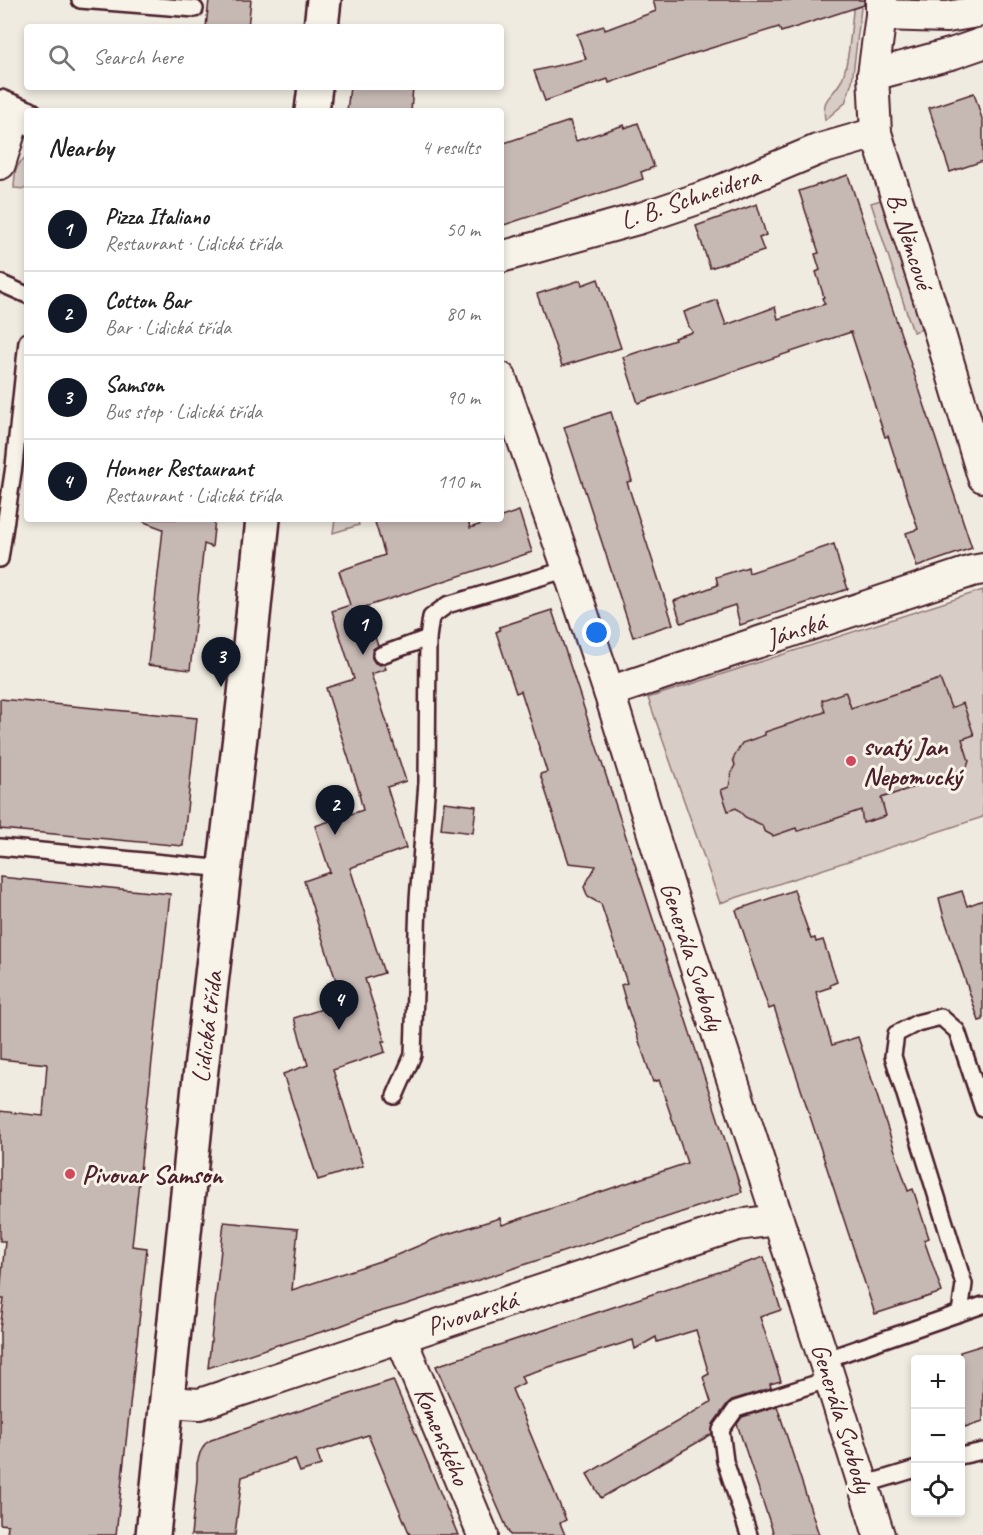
<!DOCTYPE html>
<html lang="en">
<head>
<meta charset="utf-8">
<style>
	body { margin:0; font-family:Caveat,sans-serif; background:#f2f2f2; color:#222 }
	.controls { position:absolute; right:18px; bottom:18px; display:grid; overflow:hidden; border-radius:6px; box-shadow:0 3px 9px #0003 }
	.controls button { width:54px; height:54px; display:grid; place-items:center; padding:0; border:0; border-bottom:2px solid #e0e0e0; background:#fff; color:#222; font:30px sans-serif }
	.you { position:absolute; left:597px; top:633px; width:21px; height:21px; margin:-15px; border:4px solid #fff; border-radius:50%; background:#1a73e8; box-shadow:0 0 0 9px #1a73e833 }
	.badge { display:grid; place-items:center; width:39px; height:39px; border-radius:50%; background:#111827; color:#fff; font-size:20px; font-weight:700 }
	.pin { position:absolute; translate:-50% -50px; filter:drop-shadow(0 2px 3px #0008) }
	.pin::after { content:''; position:absolute; top:32px; width:21px; height:18px; background:inherit; clip-path:polygon(0 0,100% 0,50% 100%) }
	.list { margin:0; padding:0; list-style:none }
	h2 { display:flex; justify-content:space-between; align-items:center; height:78px; margin:0; padding:0 24px; font-size:26px }
	h2 small { font-size:20px; font-weight:400; color:#767676 }
	.list li { display:grid; grid-template-columns:39px 1fr auto; gap:18px; align-items:center; box-sizing:border-box; height:84px; padding:0 24px; border-top:2px solid #e0e0e0 }
	.list b { display:block; font-size:22px; white-space:nowrap }
	.list p { margin:0; font-size:20px; white-space:nowrap; color:#767676 }
	.list em { font-size:20px; font-style:normal; color:#767676 }
	.icon { flex:none; width:33px; height:33px; fill:none; stroke:currentColor; stroke-width:2; stroke-linecap:round; stroke-linejoin:round }
	.map { position:relative; flex:none; width:983px; height:1535px; overflow:hidden }
	.search { position:absolute; background:#fff; box-shadow:0 3px 9px #0003; left:24px; top:24px; width:480px; height:66px; display:flex; align-items:center; gap:15px; box-sizing:border-box; padding:0 21px; border-radius:6px; color:#767676; font-size:22px }
	.panel { position:absolute; background:#fff; box-shadow:0 3px 9px #0003; left:24px; top:108px; width:480px; height:414px; border-radius:6px }
	.map>svg:first-child { display:block }
</style>
</head>
<body>
<div class="map">
<svg width="983" height="1535" viewBox="0 0 983 1535">
	<rect width="100%" height="100%" fill="#f0ebe0"/>
	<filter id="ink" filterUnits="userSpaceOnUse"><feTurbulence type="fractalNoise" baseFrequency=".0167" numOctaves="2"/><feDisplacementMap in="SourceGraphic" scale="12" xChannelSelector="R" yChannelSelector="G"/><feConvolveMatrix kernelMatrix="1 2 1 2 8 2 1 2 1" color-interpolation-filters="sRGB"/></filter>
	<g filter="url(#ink)">
		<g fill="#d8cdc6" stroke="#917678" stroke-width="1.5">
			<path d="M 854,0 L 862,0 L 852,82 L 845,103 L 825,120 C 822,96 830,100 840,83 C 849,69 852,19 854,0 Z"/>
			<path d="M 27,157 L 27,189 L 14,188 C 15,174 14,165 27,157 Z"/>
			<polygon points="881,200 923,329 913,332 871,203"/>
			<polygon points="335,519 357,519 359,525 333,533"/>
			<polygon points="983,590 983,817 720,903 648,698"/>
		</g>
		<g fill="#c6b8b3" stroke="#4a1f2b" stroke-width="1.5">
			<polygon points="209,0 251,0 248,27 206,27"/>
			<polygon points="653,0 864,0 864,5 781,32 779,27 692,54 609,83 608,79 545,101 534,71 586,59 577,34 604,26 605,30 656,11"/>
			<polygon points="350,87 413,87 411,111 347,111"/>
			<polygon points="974,93 983,122 983,161 950,172 929,108"/>
			<polygon points="570,121 576,141 624,125 625,128 638,123 654,167 641,172 643,179 501,226 501,144"/>
			<polygon points="848,175 972,548 917,567 906,533 918,529 888,436 885,437 851,332 638,403 623,357 675,340 674,338 693,332 689,327 684,312 717,300 726,325 775,307 778,319 825,304 822,298 824,297 816,272 820,270 815,254 819,253 799,191"/>
			<polygon points="757,204 766,235 759,238 764,251 710,268 696,226"/>
			<polygon points="598,279 621,348 562,366 537,294 581,280 582,285"/>
			<polygon points="611,412 632,481 627,482 673,624 633,637 564,427"/>
			<polygon points="519,511 532,552 365,607 378,646 373,649 372,658 375,663 380,665 384,664 386,669 371,674 406,781 387,787 406,848 350,868 384,973 365,979 385,1041 382,1041 385,1052 333,1070 363,1166 318,1180 283,1074 308,1065 294,1018 341,1003 336,987 338,987 304,881 330,872 315,826 363,810 359,794 360,794 326,688 354,679 332,611 350,605 339,571 385,555 374,519 468,519 470,528 496,519 501,519 501,517"/>
			<polygon points="144,519 215,519 212,547 204,544 190,670 148,665 163,529 144,522"/>
			<polygon points="834,544 839,563 848,589 740,625 735,605 681,623 674,601 718,585 716,577 748,567 749,573"/>
			<polygon points="552,610 742,1192 404,1305 372,1314 340,1326 280,1345 280,1344 208,1368 224,1222 298,1229 292,1290 392,1257 444,1235 500,1218 502,1225 687,1163 659,1080 653,1082 627,1006 621,985 627,983 601,904 588,897 584,887 596,866 569,863 540,774 547,772 521,691 516,693 496,632 500,630 499,627"/>
			<polygon points="940,679 951,708 963,703 974,735 962,739 969,761 966,770 881,798 886,816 863,823 861,810 799,831 797,831 796,828 773,836 764,831 762,825 745,817 736,808 728,811 721,790 729,787 732,771 735,765 733,759 742,743 765,735 765,732 825,712 822,701 822,700 845,692 846,693 851,708"/>
			<polygon points="0,699 197,718 183,846 0,829"/>
			<polygon points="444,802 476,806 473,833 441,829"/>
			<polygon points="0,877 170,894 132,1246 147,1248 116,1535 7,1535 8,1525 0,1524 0,1329 4,1299 0,1299 0,1293 5,1241 0,1241 0,1111 43,1116 47,1064 0,1059"/>
			<polygon points="794,890 811,939 815,938 816,942 823,940 837,982 830,985 831,987 816,992 832,1045 858,1037 908,1191 913,1189 929,1238 924,1240 942,1292 875,1314 774,1007 769,1009 749,953 750,952 736,910"/>
			<polygon points="962,891 967,906 983,900 983,1020 979,1021 943,914 939,898"/>
			<polygon points="764,1257 781,1310 760,1317 781,1381 770,1384 771,1388 732,1400 728,1403 713,1424 712,1434 601,1498 587,1474 711,1402 703,1377 709,1374 696,1330 657,1342 656,1337 635,1349 633,1340 521,1376 524,1383 512,1389 566,1520 560,1523 565,1535 510,1535 436,1366"/>
			<polygon points="983,1345 983,1421 965,1427 960,1414 960,1352"/>
			<polygon points="393,1380 458,1535 410,1535 368,1435 317,1452 321,1465 300,1472 295,1459 242,1477 235,1535 191,1535 197,1479 197,1463 200,1453 205,1444 211,1440"/>
			<polygon points="777,1406 819,1535 774,1535 737,1424 742,1417"/>
		</g>
		<g fill="none" stroke-linecap="round" stroke-linejoin="round">
			<g stroke="#4a1f2b" stroke-width="20">
				<g id="service">
					<polyline points="80,0 195,9"/>
					<polyline points="0,283 27,295"/>
					<polyline points="0,559 14,466 27,341"/>
					<polyline points="381,655 428,638"/>
					<polyline points="0,847 225,869"/>
					<polyline points="395,1096 413,1055 418,900 427,782 428,638 431,617 447,605 568,569"/>
					<polyline points="960,1313 964,1284 893,1056 896,1034 917,1023 941,1017 957,1031 983,1109"/>
					<polyline points="824,1360 983,1305"/>
					<polyline points="960,1456 983,1451"/>
					<polyline points="863,1485 916,1469"/>
					<polyline points="749,1535 725,1461 721,1430 736,1409 830,1379"/>
				</g>
			</g>
			<g stroke="#4a1f2b" stroke-width="34">
				<g id="minor">
					<polyline points="881,0 881,15 873,75 876,133 940,334 983,477"/>
					<polyline points="881,15 947,17 983,11"/>
					<polyline points="873,75 954,53 983,43"/>
					<polyline points="0,164 16,113"/>
					<polyline points="501,257 641,218 712,194 817,150 876,133"/>
					<polyline points="501,378 568,569 609,692 671,892 824,1360 879,1535"/>
					<polyline points="609,692 972,571 983,569"/>
					<polyline points="400,1336 483,1535"/>
					<polyline points="167,1402 200,1404 737,1225 777,1220"/>
				</g>
			</g>
			<g stroke="#4a1f2b" stroke-width="38">
				<g id="tertiary">
					<polyline points="321,27 324,0"/>
					<polyline points="0,107 27,118"/>
					<polyline points="312,111 315,87"/>
					<polyline points="153,1535 199,1086 245,694 263,519"/>
				</g>
			</g>
			<use href="#service" stroke="#f7f3e8" stroke-width="15"/>
			<use href="#minor" stroke="#f7f3e8" stroke-width="30"/>
			<use href="#tertiary" stroke="#f7f3e8" stroke-width="33"/>
		</g>
	</g>
	<g fill="#d1495b" stroke="#f7f3e8" stroke-width="2">
		<circle cx="851" cy="761" r="6"/>
		<circle cx="70" cy="1174" r="6"/>
	</g>
	<g text-anchor="middle" dominant-baseline="central" stroke-width="6" stroke-linejoin="round" paint-order="stroke">
		<g font-size="26" fill="#4a1f2b" stroke="#f7f3e8">
			<text transform="translate(690 198) rotate(-19)">L. B. Schneidera</text>
			<text transform="translate(910 241) rotate(72)">B. Němcové</text>
			<text transform="translate(796 630) rotate(-18)">Jánská</text>
			<text transform="translate(692 956) rotate(72)">Generála Svobody</text>
			<text transform="translate(207 1027) rotate(-83)">Lidická třída</text>
			<text transform="translate(472 1313) rotate(-18)">Pivovarská</text>
			<text transform="translate(842 1418) rotate(73)">Generála Svobody</text>
			<text transform="translate(442 1436) rotate(67)">Komenského</text>
		</g>
		<g font-size="26" font-weight="bold" fill="#4a1f2b" stroke="#f7f3e8" text-anchor="start">
			<text x="863" y="746">svatý Jan<tspan x="863" dy="30">Nepomucký</tspan></text>
			<text x="82" y="1174">Pivovar Samson</text>
		</g>
	</g>
</svg>
<div class="controls">
<button>+</button>
<button>−</button>
<button><svg class="icon" aria-label="locate" viewBox="0 0 24 24"><circle cx="12" cy="12" r="6"/><path d="M12 2v4M12 18v4M2 12h4M18 12h4"/></svg></button>
</div>
<div class="you"></div>
<div class="pin badge" style="left:363px;top:655px">1</div>
<div class="pin badge" style="left:335px;top:835px">2</div>
<div class="pin badge" style="left:221px;top:687px">3</div>
<div class="pin badge" style="left:339px;top:1030px">4</div>
<div class="search"><svg class="icon" aria-label="search" viewBox="0 0 24 24"><circle cx="10" cy="10" r="6"/><path d="M15 15l6 6"/></svg>Search here</div>
<section class="panel">
<h2>Nearby<small>4 results</small></h2>
<ul class="list">
<li><span class="badge">1</span><div><b>Pizza Italiano</b><p>Restaurant · Lidická třída</p></div><em>50 m</em></li>
<li><span class="badge">2</span><div><b>Cotton Bar</b><p>Bar · Lidická třída</p></div><em>80 m</em></li>
<li><span class="badge">3</span><div><b>Samson</b><p>Bus stop · Lidická třída</p></div><em>90 m</em></li>
<li><span class="badge">4</span><div><b>Honner Restaurant</b><p>Restaurant · Lidická třída</p></div><em>110 m</em></li>
</ul>
</section>
</div>
</body>
</html>
